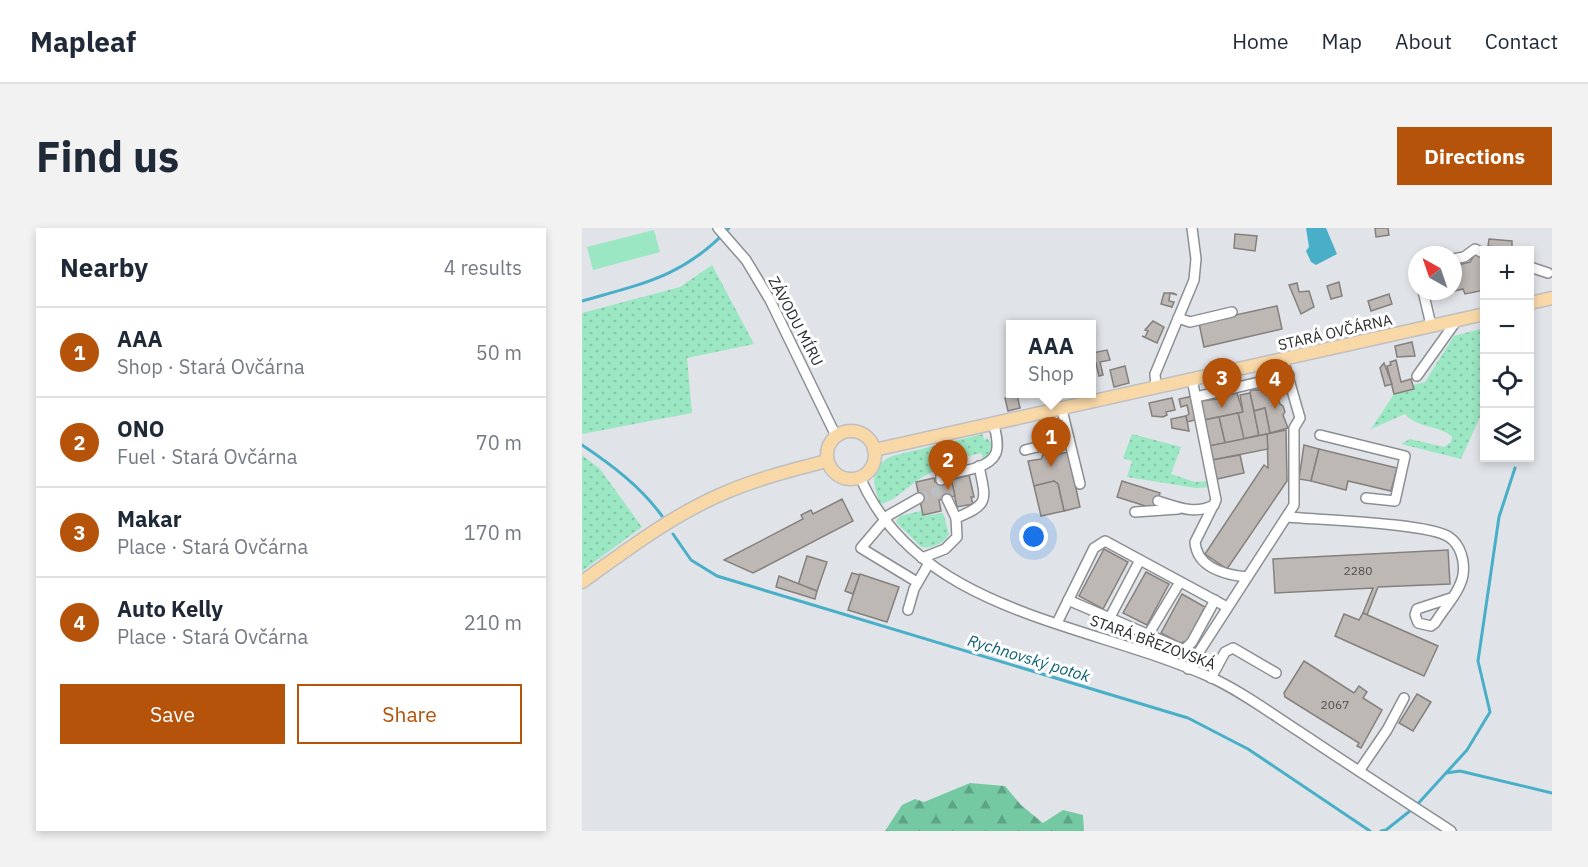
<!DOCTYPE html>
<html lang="en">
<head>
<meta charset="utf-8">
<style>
	body { margin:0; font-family:"IBM Plex Sans",sans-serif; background:#f2f2f3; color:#1f2937 }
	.controls { position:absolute; right:18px; top:18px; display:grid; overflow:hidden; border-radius:0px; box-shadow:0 3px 9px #0003 }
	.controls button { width:54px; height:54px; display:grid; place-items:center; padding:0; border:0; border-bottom:2px solid #e0e1e3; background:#fff; color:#1f2937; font:30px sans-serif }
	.compass { position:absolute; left:826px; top:18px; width:54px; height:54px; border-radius:50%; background:#fff; box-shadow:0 3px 9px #0003; rotate:320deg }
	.you { position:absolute; left:452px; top:309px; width:21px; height:21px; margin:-15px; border:4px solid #fff; border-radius:50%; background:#1a73e8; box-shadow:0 0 0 9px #1a73e833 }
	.badge { display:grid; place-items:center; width:39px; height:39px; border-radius:50%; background:#b45309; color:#fff; font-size:20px; font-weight:700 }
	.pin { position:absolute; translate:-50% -50px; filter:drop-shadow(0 2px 3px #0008) }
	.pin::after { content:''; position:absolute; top:32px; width:21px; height:18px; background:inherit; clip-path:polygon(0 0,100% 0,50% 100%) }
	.popup { position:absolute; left:424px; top:92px; width:90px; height:78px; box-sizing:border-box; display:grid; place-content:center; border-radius:0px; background:#fff; filter:drop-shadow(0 2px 4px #0005); font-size:20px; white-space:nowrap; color:#747a83 }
	.popup b { font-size:22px; color:#1f2937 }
	.popup::after { content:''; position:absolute; left:50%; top:100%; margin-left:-12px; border:12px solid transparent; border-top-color:#fff }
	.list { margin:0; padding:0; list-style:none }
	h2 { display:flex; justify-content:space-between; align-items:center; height:78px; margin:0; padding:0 24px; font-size:26px }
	h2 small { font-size:20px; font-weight:400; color:#747a83 }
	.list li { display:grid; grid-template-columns:39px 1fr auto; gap:18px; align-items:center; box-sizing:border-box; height:90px; padding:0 24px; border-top:2px solid #e0e1e3 }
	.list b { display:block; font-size:22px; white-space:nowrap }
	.list p { margin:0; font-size:20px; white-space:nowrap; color:#747a83 }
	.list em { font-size:20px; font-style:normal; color:#747a83 }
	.actions { display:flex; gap:12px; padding:18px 24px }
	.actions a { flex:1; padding:14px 0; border:2px solid #b45309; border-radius:0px; text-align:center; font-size:21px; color:#b45309 }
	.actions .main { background:#b45309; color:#fff }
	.icon { flex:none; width:33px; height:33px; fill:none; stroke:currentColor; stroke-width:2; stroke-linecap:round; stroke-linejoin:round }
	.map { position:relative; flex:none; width:970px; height:603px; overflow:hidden; border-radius:0px }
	header { display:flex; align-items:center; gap:36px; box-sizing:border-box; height:84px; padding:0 30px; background:#fff; border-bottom:2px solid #e0e1e3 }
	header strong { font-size:28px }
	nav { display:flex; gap:33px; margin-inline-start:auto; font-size:21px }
	.intro { display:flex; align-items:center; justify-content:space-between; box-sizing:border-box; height:144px; padding:0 36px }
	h1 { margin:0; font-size:42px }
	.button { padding:15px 27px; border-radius:0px; background:#b45309; color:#fff; font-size:21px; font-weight:700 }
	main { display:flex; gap:36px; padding:0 36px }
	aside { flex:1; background:#fff; border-radius:0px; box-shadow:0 3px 9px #0003 }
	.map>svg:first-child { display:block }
</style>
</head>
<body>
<header>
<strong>Mapleaf</strong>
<nav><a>Home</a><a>Map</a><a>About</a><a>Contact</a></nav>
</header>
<div class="intro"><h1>Find us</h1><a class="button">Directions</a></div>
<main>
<aside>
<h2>Nearby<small>4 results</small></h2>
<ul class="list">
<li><span class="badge">1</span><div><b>AAA</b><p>Shop · Stará Ovčárna</p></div><em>50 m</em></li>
<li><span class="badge">2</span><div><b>ONO</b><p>Fuel · Stará Ovčárna</p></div><em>70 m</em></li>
<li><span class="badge">3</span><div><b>Makar</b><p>Place · Stará Ovčárna</p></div><em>170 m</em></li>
<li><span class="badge">4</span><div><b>Auto Kelly</b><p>Place · Stará Ovčárna</p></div><em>210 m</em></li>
</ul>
<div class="actions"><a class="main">Save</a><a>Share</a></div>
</aside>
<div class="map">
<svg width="970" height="603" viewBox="0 0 970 603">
	<defs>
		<pattern id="grass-dots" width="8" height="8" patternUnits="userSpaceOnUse" patternTransform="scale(1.5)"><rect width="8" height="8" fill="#9be6c3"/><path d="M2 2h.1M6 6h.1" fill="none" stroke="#86c5a8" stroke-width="1.8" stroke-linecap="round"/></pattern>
		<pattern id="forest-firs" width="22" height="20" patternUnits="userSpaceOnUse" patternTransform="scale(1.5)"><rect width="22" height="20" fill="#74c9a3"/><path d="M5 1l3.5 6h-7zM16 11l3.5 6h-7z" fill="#5fa385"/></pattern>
	</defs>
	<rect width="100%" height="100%" fill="#e0e4e8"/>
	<g fill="url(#grass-dots)">
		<polygon points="130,37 172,116 105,130 110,185 0,206 0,85 98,59"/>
		<path d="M 902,100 L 902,180 L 879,231 L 819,216 L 828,211 L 862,219 L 869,214 L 870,208 C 855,197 835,200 823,186 L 789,201 L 812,166 L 832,161 L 831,157 L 843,154 L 872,108 Z"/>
		<path d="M 401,206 L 402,212 L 405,210 L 410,215 L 407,229 L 402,232 L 399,225 L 359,235 L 354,243 C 330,250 320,271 298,276 C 291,254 286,240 310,228 Z"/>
		<polygon points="550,206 599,219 589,246 613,254 626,253 628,259 614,260 545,249 550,233 541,230"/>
		<polygon points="0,227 18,241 60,299 0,343"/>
		<path d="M 339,283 L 341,288 L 361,285 L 367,306 C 363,315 349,321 339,319 L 314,294 L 318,288 Z"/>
	</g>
	<polygon fill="url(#forest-firs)" points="388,555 423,558 439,577 461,595 481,582 501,587 502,603 303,603 320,577 333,571 342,574"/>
	<polygon fill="#9be6c3" points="72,2 78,24 11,42 5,19"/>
	<polygon fill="#49afc8" points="724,0 744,0 755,26 734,37 729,34 724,23 727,19"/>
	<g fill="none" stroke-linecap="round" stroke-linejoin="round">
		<g stroke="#49afc8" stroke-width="3">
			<path d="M 0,73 C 60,56 103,48 147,0"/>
			<path d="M 0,217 C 30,237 59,259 80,288"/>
			<polyline points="91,306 109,332 135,348 606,490 666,521 788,603"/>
			<polyline points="864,545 885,522 908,484 896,433 917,289 933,240"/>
			<polyline points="799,603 804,602 833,579 864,545 878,543 970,565"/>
		</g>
	</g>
	<g fill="#beb8b5" stroke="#85807d" stroke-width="1.5">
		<polygon points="793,0 806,0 807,7 794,9"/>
		<polygon points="653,6 675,8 673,23 652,20"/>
		<polygon points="907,11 930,13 930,21 906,18"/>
		<polygon points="894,24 903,30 903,62 883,66 881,61 847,69 845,63 871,63 871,38 888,34"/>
		<polygon points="757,54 760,68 749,71 745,58"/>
		<polygon points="715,55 717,64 727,63 732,79 719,86 707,57"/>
		<polygon points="582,65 591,65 595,67 588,65 587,73 592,74 590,79 579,76"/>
		<polygon points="807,66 810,76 789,83 786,73"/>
		<polygon points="695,78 700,101 622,119 617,95"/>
		<polygon points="571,93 582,99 575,115 560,108 563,109 566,103 563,102"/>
		<polygon points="830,114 833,128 815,129 813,118"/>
		<polygon points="525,122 528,132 518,134 521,147 517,148 514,135 510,135 510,125"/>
		<polygon points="814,132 819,154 829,151 832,161 812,166 805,138 809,137 808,134"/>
		<polygon points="802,135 810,156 803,158 798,140"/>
		<polygon points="543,138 547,155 532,159 528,142"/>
		<polygon points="692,157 698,176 701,178 703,184 701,187 706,200 688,205 683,180 672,183 668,165 669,162 683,162 684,159"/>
		<polygon points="655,165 661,184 622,192 619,173 644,170 645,167"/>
		<polygon points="668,165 677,207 661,211 656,185 661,184 658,167"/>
		<polygon points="435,167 438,180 426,183 423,170"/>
		<polygon points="611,168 616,191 605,194 604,188 607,186 605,177 599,179 597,171"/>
		<polygon points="590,170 593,182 584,184 585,187 581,189 570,188 567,175"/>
		<polygon points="683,180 688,205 677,208 672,183"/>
		<polygon points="656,185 662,211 643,215 637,189"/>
		<polygon points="604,188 607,203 590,200 589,191"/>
		<polygon points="637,189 643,215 627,218 622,192"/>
		<polygon points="704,202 705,253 645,341 623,326 682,237 686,240 685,206"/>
		<polygon points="685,206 686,221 630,232 627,218"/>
		<polygon points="722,217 737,221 729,253 717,251"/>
		<polygon points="464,221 473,227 486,224 498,279 482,283 476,256 472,253 452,258 446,233 459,231"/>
		<polygon points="737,221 815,240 809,263 766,253 764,262 729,253"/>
		<polygon points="658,227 662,245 635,251 630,232"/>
		<polygon points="387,247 392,269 389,269 391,276 375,279 369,252"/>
		<polygon points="352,250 353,254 369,250 373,268 357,272 359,283 341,287 334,254"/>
		<polygon points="472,253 476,256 482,283 459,288 452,258"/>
		<polygon points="540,253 578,265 573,281 535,269"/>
		<polygon points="260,271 271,293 171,345 142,332 221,291 219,287 229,282 231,286"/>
		<polygon points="522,321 546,334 521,381 497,368"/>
		<polygon points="866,322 868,356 796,359 785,387 781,385 791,360 693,365 691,331"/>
		<polygon points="225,328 245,334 235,363 216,357"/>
		<polygon points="564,344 587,356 565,397 541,385"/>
		<polygon points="270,345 278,347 271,366 263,363"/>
		<polygon points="278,346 317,359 305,394 266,382"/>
		<polygon points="197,348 235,363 233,371 194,359"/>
		<polygon points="600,366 623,379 605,413 598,415 579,405"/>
		<polygon points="781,385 856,418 842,448 753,408 762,386 777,392"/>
		<polygon points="722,433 772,465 777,458 785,464 781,470 800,482 779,520 775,518 777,515 703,469 702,465"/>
		<polygon points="835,466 849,474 831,503 817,495"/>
	</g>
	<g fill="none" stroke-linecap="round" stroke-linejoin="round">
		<polyline stroke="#bcbfc3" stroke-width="9" stroke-dasharray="9 4.5" stroke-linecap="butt" points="337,270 360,262"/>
		<g stroke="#8b8f93" stroke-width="12">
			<g id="minor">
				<polyline points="136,0 164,32 188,72 254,208"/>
				<polyline points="871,31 882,29 893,21 903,26"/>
				<polyline points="948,39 966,45"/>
				<polyline points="841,63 849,97"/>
				<polyline points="596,90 608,94 650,84"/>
				<polyline points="835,148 875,92"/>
				<path d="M 610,151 L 634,272 L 613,314 C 615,340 644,347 665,349"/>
				<polyline points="574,159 573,146 612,52 614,31 610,0"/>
				<polyline points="614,169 707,147"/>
				<polyline points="480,182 498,256"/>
				<polyline points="738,207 823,228 813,273 784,270"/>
				<polyline points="443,222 487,211"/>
				<path d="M 278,249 C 336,385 509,395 628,449 C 661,464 691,487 721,506 C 770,539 820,571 869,603"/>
				<path d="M 359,252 L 359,247 C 374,244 407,242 414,225 C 417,217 414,205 412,197"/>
				<path d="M 576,273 C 596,279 612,287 632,277"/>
				<polyline points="553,284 596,281"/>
				<path d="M 706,289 C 738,292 846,295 867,309 C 879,317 883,334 881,347 C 878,364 862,380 853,395 L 849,398 L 836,395 L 833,387 L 835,381 L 869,370"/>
				<path d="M 374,290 C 408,276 404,273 397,238"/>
				<polyline points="340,330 363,321 375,309 374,290 365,271"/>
				<polyline points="335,354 279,320 307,287 337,270"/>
				<polyline points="486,372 602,422 610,414 633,372"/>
				<polyline points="326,382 332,361 347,335"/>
				<polyline points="527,391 558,332"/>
				<polyline points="475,395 512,320 523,313 645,379"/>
				<polyline points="566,407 598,354"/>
				<polyline points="606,441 712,277 712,200 718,190 701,131"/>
				<polyline points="629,450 643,424 651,420 694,445"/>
				<polyline points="777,543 805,502 822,470"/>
			</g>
		</g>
		<g stroke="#bfbfc0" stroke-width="15">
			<g id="major">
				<polyline points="948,75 970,70"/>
				<circle cx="269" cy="227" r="24"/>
				<polyline points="292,222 903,86"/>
				<path d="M 0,354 C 45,322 89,288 140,266 C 174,251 210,242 245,233"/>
			</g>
		</g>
		<use href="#minor" stroke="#fff" stroke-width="9"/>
		<use href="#major" stroke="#f9d8a8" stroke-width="12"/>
	</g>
	<g text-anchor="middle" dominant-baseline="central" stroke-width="6" stroke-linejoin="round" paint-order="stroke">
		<g font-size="12" fill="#4f4e4f">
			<text x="776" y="342">2280</text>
			<text x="753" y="476">2067</text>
		</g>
		<g font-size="15" fill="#2a2b2d" stroke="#fff">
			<text transform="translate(214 93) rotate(62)">ZÁVODU MÍRU</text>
			<text transform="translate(753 104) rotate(-13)">STARÁ OVČÁRNA</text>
			<text transform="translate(571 414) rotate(20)">STARÁ BŘEZOVSKÁ</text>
		</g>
		<g font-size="16" font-style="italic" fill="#0a6072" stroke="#fff">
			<text transform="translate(447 430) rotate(17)">Rychnovský potok</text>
		</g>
	</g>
</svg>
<div class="controls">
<button>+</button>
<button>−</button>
<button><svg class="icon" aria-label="locate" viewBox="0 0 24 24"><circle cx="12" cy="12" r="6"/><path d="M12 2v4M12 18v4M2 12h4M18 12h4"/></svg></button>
<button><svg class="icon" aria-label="layers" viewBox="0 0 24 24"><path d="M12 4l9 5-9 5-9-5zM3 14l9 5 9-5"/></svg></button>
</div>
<svg class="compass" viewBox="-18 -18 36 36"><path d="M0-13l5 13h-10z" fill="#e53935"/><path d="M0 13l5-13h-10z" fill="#747a83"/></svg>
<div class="you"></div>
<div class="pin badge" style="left:469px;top:239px">1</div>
<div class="popup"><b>AAA</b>Shop</div>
<div class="pin badge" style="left:366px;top:262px">2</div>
<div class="pin badge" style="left:640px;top:180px">3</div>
<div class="pin badge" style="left:693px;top:181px">4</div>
</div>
</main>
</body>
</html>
